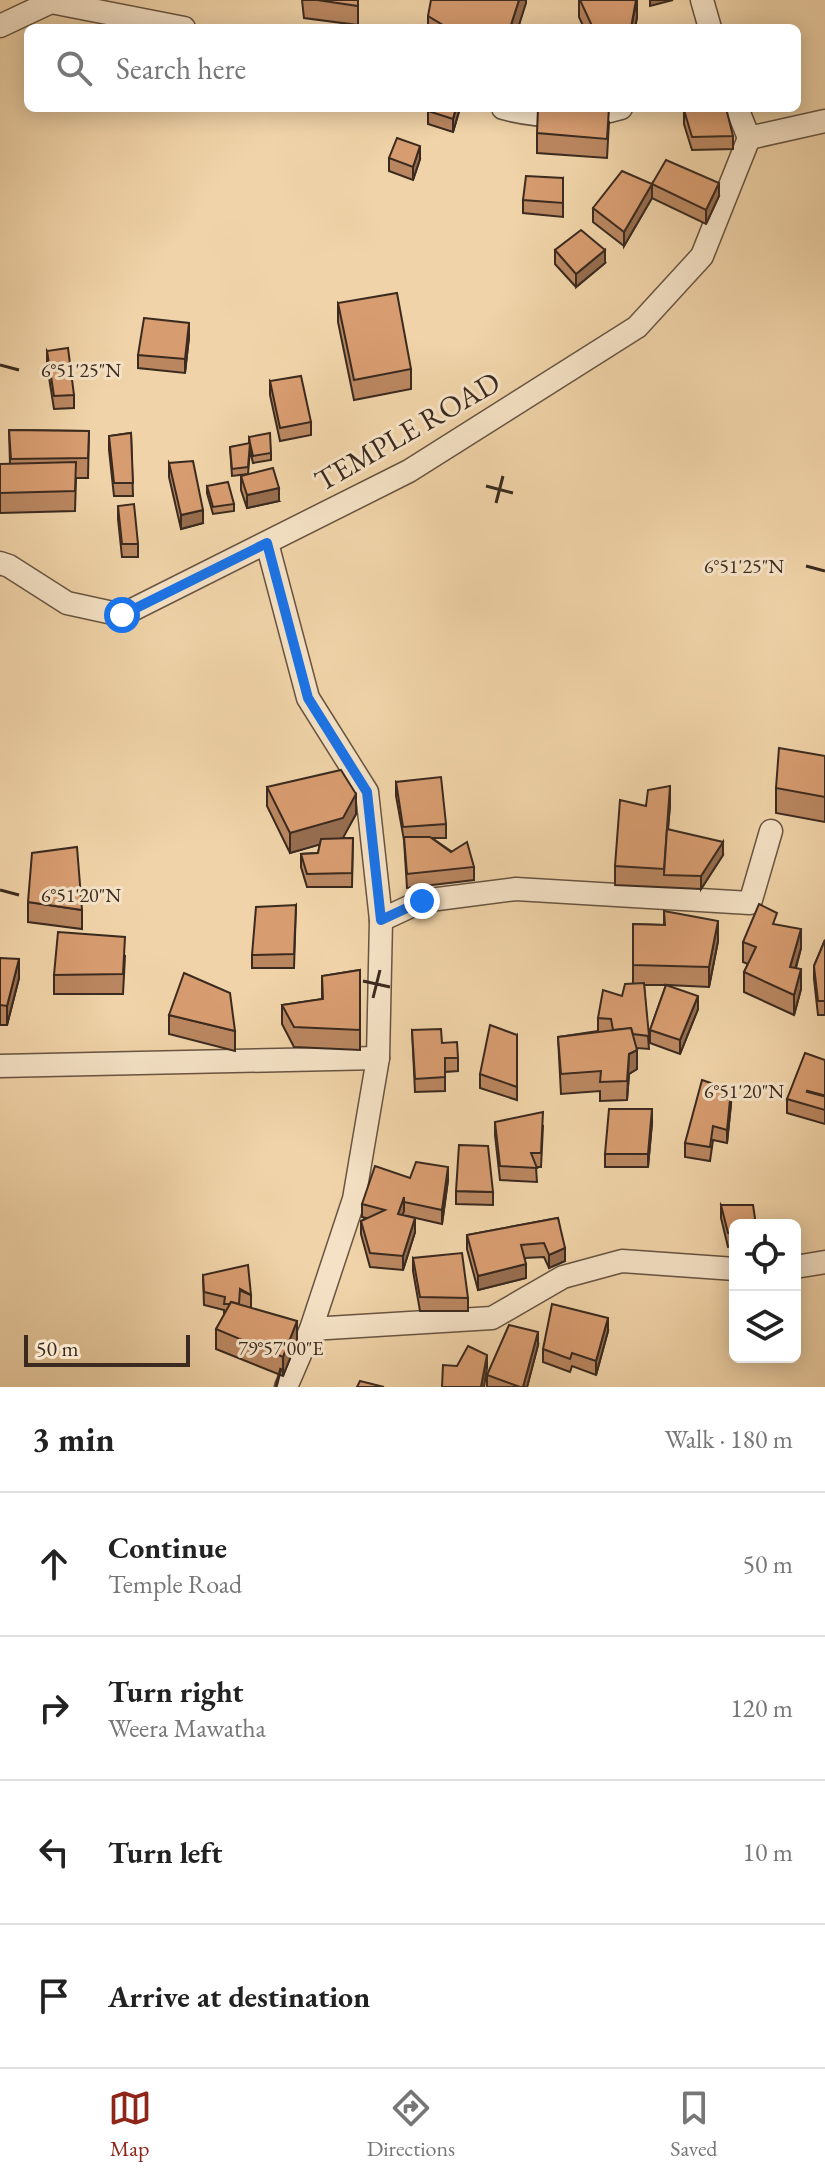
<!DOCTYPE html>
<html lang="en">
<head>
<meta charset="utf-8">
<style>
	body { margin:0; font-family:"EB Garamond",serif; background:#f6f6f6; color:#222 }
	.controls { position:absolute; right:24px; bottom:24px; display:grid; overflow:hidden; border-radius:12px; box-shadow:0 4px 20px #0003 }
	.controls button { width:72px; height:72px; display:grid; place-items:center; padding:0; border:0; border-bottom:2px solid #e0e0e0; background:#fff; color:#222; font:40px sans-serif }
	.scale { position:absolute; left:24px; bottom:20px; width:166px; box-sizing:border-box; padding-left:8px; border:4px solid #3b2a1f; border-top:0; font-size:22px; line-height:28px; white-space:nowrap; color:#3b2a1f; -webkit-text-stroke:6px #f5e2c6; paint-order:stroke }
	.stop { position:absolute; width:24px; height:24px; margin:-18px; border:6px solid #1a73e8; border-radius:50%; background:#fff }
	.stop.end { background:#1a73e8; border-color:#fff; box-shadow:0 2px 8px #0008 }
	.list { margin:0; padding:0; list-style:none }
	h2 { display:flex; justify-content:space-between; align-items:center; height:104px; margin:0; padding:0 32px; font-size:34px }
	h2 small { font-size:26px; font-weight:400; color:#767676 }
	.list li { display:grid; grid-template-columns:52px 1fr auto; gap:24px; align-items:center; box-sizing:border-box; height:144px; padding:0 32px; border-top:2px solid #e0e0e0 }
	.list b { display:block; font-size:30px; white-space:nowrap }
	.list p { margin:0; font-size:26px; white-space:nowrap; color:#767676 }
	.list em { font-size:26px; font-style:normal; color:#767676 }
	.icon { flex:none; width:44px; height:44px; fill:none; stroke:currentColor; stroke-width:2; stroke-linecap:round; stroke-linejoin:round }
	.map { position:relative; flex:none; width:825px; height:1387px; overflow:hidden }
	.search { position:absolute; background:#fff; box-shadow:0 4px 20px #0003; left:24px; right:24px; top:24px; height:88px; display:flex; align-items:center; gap:20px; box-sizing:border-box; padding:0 28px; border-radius:12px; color:#767676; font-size:30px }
	.sheet { height:680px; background:#fff }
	nav { display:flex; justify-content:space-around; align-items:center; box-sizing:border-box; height:112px; border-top:2px solid #e0e0e0; background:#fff; font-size:22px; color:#767676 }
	nav a { display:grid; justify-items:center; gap:4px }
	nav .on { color:#8f2418 }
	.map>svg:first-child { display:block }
</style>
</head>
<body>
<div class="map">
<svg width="825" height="1387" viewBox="0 0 825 1387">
	<rect width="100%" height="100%" fill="#f0d3a8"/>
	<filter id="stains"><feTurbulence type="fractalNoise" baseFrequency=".0025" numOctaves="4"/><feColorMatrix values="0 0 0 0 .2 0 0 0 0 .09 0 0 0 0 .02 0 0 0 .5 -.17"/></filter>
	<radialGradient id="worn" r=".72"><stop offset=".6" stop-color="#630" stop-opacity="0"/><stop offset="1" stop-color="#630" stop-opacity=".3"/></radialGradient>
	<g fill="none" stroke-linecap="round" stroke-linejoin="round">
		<g stroke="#685441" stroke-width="25">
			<g id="minor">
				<polyline points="702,0 710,28"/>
				<polyline points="0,26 51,2 184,28"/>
				<path d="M 503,108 C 540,118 585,119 621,108"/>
				<polyline points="737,108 749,138"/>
				<polyline points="749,138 825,121"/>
				<polyline points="267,543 308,698 367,792 381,920 378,1058 354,1199 311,1329 286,1387"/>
				<polyline points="0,563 9,566 67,603 122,615 409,471 637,327 702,256 749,138"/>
				<polyline points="381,920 422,901 516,889 750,903 771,831"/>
				<polyline points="0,1066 378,1058"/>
				<polyline points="795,1267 825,1262"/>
				<polyline points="311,1329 492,1318 563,1277 622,1261 735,1269"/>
			</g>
		</g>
		<use href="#minor" stroke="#f5e2c6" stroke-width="22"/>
	</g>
	<g fill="#b98660" stroke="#3b2a1f" stroke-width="2">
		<polygon points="302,0 358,0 358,25 304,18"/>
		<polygon points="526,0 518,28 428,28 428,16"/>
		<polygon points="579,0 637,0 637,17 635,28 584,28 579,17"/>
		<polygon points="428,108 460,108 453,132 428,124"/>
		<polygon points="684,110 733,136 733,149 692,150 684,124"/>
		<polygon points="609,122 607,158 537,153 537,133"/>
		<polygon points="389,158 420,159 413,180 389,171"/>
		<polygon points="563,178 563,217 523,213 523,200"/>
		<polygon points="652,184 719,196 706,224 652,198 624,246 593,222 593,208"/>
		<polygon points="555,250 605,263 576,287 555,264"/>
		<polygon points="338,303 411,369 411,389 354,400 338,322"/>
		<polygon points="189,337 185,373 138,368 138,355"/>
		<polygon points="47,351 74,395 74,408 54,409 47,365"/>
		<polygon points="270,381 311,422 311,435 280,441 270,395"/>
		<polygon points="9,430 89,431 88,478 76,478 75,511 0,513 0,464 10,464"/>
		<polygon points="131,433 133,496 114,496 109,450 109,436"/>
		<polygon points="249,437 271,453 271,460 253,463 250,450 248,474 232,476 230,447 249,444"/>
		<polygon points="169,463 203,523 181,529 169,477"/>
		<polygon points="241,476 279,501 247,508 241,490"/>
		<polygon points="207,486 234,504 234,511 213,514 207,493"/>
		<polygon points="118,506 138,544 138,557 122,557 118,519"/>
		<polygon points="825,756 825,822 776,813 776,788"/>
		<polygon points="396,782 446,824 446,838 432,838 474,867 474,880 407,888 404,840 396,796"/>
		<polygon points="267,787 356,814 342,838 353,838 352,887 307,887 301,867 301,854 318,853 320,844 290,853 267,806"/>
		<polygon points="670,805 668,829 723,855 701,889 615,885 615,866 646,806"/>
		<polygon points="28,902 82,910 82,929 28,922"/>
		<polygon points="296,905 294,968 252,968 252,955"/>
		<polygon points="664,911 718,941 709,987 667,985 698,1009 680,1054 650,1043 650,1030 666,985 644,985 649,1049 637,1048 637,1069 629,1074 627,1100 600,1101 600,1091 561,1094 558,1037 598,1031 598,1018 622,996 633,983 633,924 664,925"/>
		<polygon points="777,925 801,948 796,968 801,989 794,1015 744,992 744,972 748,964 743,962 743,942"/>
		<polygon points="825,940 825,1015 818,1015 814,979 814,966"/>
		<polygon points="125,956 123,994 54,994 54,975"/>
		<polygon points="0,958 19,978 7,1025 0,1025"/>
		<polygon points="360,970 360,1050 294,1047 282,1024 282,1005 322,999 322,976"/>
		<polygon points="169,1015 235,1031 235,1051 169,1034"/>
		<polygon points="412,1030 442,1043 458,1058 458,1071 445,1072 445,1091 415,1092"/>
		<polygon points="517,1035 517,1100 480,1088 480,1074"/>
		<polygon points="825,1060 825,1124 787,1113 787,1099"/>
		<polygon points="731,1104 727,1143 713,1140 710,1161 685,1157 685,1143"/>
		<polygon points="495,1122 543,1126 541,1167 536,1167 537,1182 500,1180 495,1135"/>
		<polygon points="652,1123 648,1167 605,1167 605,1154"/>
		<polygon points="410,1178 448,1180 442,1224 407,1216 415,1232 403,1270 370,1267 361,1234 361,1221 366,1218 362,1217 362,1204"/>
		<polygon points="456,1191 493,1192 493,1205 456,1204"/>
		<polygon points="721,1205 735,1225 735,1246 728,1247 721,1218"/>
		<polygon points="558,1218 565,1261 549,1268 544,1257 525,1258 526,1278 478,1290 467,1249 467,1235"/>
		<polygon points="413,1258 468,1298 468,1311 420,1311 413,1271"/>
		<polygon points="203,1275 251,1295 251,1308 297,1341 283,1376 216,1349 216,1329 224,1316 224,1310 204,1305"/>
		<polygon points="608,1331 596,1375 572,1366 570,1372 543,1362 543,1349"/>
		<polygon points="538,1345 527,1387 487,1387 487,1375"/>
	</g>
	<g fill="#966d4e" stroke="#3b2a1f" stroke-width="2">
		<polygon points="519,0 526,0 526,3 518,28 510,28"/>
		<polygon points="637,0 637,17 635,28 631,28"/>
		<polygon points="650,0 673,0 650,6"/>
		<polygon points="456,108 460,108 453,132 453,119"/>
		<polygon points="420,146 420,159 413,180 413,167"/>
		<polygon points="719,183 719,196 706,224 706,210"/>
		<polygon points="652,184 652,198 624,246 624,232"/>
		<polygon points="605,250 605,263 576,287 576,274"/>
		<polygon points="189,323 189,337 185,373 185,359"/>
		<polygon points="279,488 279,501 247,508 247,495"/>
		<polygon points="203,510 203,523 181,529 181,515"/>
		<polygon points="670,786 670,805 664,875"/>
		<polygon points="356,794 356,814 343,838 290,853 290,833"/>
		<polygon points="723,842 723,855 701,889 701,876"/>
		<polygon points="718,921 718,941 709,987 709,967"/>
		<polygon points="801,929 801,948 790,987 790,967"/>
		<polygon points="19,959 19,978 7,1025 7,1006"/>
		<polygon points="801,969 801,989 794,1015 794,995"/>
		<polygon points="698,996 698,1009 680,1054 680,1040"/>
		<polygon points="637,1050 637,1069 629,1074 627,1100 629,1054"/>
		<polygon points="731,1090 731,1104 727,1143 727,1130"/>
		<polygon points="652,1109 652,1123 648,1167 648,1154"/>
		<polygon points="448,1167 448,1180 442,1224 442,1210"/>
		<polygon points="404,1197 404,1211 398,1227 398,1214"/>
		<polygon points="415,1218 415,1232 403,1270 403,1256"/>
		<polygon points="565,1248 565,1261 549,1268 549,1255"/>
		<polygon points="526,1264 526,1278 478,1290 478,1276"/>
		<polygon points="608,1318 608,1331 596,1375 596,1361"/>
		<polygon points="297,1321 297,1341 283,1376 283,1357"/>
		<polygon points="538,1332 538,1345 527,1387 523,1387"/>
		<polygon points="487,1355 487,1368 484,1387 481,1387"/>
	</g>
	<g fill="#d79c70" stroke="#3b2a1f" stroke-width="2">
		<polygon points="317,0 358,0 358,6"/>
		<polygon points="431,0 519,0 510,28 448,28 428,16"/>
		<polygon points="580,0 636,0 631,28 593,28"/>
		<polygon points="428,108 456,108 453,119 428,111"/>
		<polygon points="538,108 609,108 607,139 537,133"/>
		<polygon points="700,108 726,108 733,136 692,137 684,110"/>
		<polygon points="397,138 420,146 413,167 389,158"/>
		<polygon points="666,160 719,183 706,210 652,184"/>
		<polygon points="622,171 652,184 624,232 593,208"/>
		<polygon points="526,176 563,178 563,203 523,200"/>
		<polygon points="581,230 605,250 576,274 555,250"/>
		<polygon points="397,293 411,369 354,380 338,303"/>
		<polygon points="144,318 189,323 185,359 138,355"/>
		<polygon points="68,348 74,395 54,396 47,351"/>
		<polygon points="301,376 311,422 280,428 270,381"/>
		<polygon points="9,430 89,431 88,458 11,459"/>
		<polygon points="131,433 133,483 114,483 109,436"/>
		<polygon points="270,433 271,453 253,456 250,443 248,467 232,469 230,447 250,443 249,437"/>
		<polygon points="193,461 203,510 181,515 169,463"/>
		<polygon points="76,462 75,491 0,493 0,464"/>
		<polygon points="273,468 279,488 247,495 241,476"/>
		<polygon points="228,482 234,504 213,507 207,486"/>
		<polygon points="134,504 138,544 122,544 118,506"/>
		<polygon points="779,748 825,756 825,797 776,788"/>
		<polygon points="341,770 356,794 343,818 290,833 267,787"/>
		<polygon points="441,777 446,824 403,827 396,782"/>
		<polygon points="670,786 664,869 615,866 620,800 646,806 648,790"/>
		<polygon points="667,829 723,842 701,876 664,875"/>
		<polygon points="404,837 430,837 451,852 467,842 474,867 407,874"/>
		<polygon points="353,838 352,873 307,874 301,854 318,853 321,839"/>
		<polygon points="77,847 82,910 28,902 32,853"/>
		<polygon points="759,904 777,913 773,924 801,929 790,967 801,969 794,995 744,972 756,947 743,942"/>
		<polygon points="296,905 294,954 252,955 256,907"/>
		<polygon points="664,911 718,921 709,967 633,965 633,924 665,925"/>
		<polygon points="58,932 125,937 123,974 54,975"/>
		<polygon points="825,940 825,1001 818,1001 814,966"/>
		<polygon points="0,958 19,959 7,1006 0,1005"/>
		<polygon points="360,970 360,1030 294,1027 282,1005 323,999 322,976"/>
		<polygon points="184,973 230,993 235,1031 169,1015"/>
		<polygon points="644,983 649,1036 633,1034 631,1028 613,1030 611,1019 598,1018 603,990 622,996 625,984"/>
		<polygon points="666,985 698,996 680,1040 650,1030"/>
		<polygon points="490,1025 517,1035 517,1087 480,1074"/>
		<polygon points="631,1028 637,1050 629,1054 627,1081 600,1082 601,1071 561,1074 558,1037"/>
		<polygon points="441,1029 442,1043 457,1042 458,1058 445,1058 445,1077 415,1079 412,1030"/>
		<polygon points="805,1053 825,1060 825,1110 787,1099"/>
		<polygon points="702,1080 731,1090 727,1130 713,1126 710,1147 685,1143"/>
		<polygon points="609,1109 652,1109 648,1154 605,1154"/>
		<polygon points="543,1112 541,1153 531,1153 537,1168 500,1166 495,1122"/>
		<polygon points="459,1145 488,1146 493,1192 456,1191"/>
		<polygon points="416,1162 448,1167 442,1210 404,1202 404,1197 398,1214 415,1218 403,1256 370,1253 361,1221 385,1210 362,1204 375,1166 410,1178"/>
		<polygon points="721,1205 753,1205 756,1225 735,1225 735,1233 728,1233"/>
		<polygon points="558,1218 565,1248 549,1255 544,1243 521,1245 526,1264 478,1276 467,1235"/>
		<polygon points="462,1253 468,1298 420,1297 413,1258"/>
		<polygon points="248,1265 251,1295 240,1289 239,1304 231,1302 230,1304 224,1304 225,1297 204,1292 203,1275"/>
		<polygon points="231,1302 297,1321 283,1357 216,1329"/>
		<polygon points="552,1304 608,1318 596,1361 572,1353 570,1359 543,1349"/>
		<polygon points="509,1325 538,1332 523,1387 520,1387 487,1375"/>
		<polygon points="468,1346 487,1355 481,1387 442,1387 443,1365 457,1366"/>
		<polygon points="360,1381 384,1387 357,1387"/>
	</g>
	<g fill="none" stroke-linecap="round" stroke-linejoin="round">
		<polyline stroke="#1a73e8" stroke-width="10" points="122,615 267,543 308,698 367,792 381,920 422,901"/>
	</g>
	<path fill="none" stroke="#3b2a1f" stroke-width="3" d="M 0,365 L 19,370M 486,486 L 513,493M 496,503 L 503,476M 806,566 L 825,571M 0,890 L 19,895M 363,981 L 390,987M 373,998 L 380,970M 806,1091 L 825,1096M 276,1387 L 281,1368"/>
	<g text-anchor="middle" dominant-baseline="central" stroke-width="6" stroke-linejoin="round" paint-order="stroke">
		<g font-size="30" fill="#3b2a1f" stroke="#f5e2c6">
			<text transform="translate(407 431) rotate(-30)">TEMPLE ROAD</text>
		</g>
	</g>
	<g font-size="20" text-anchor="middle" fill="#3b2a1f" stroke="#f5e2c6" stroke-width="6" stroke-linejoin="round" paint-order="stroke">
		<text x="81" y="377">6°51'25"N</text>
		<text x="744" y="573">6°51'25"N</text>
		<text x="81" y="902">6°51'20"N</text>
		<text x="744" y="1098">6°51'20"N</text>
		<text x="281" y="1355">79°57'00"E</text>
	</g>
	<rect width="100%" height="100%" filter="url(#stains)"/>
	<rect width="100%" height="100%" fill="url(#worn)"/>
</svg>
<div class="controls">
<button><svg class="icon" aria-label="locate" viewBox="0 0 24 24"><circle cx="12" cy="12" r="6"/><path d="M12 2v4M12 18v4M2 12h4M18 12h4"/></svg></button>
<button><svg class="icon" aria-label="layers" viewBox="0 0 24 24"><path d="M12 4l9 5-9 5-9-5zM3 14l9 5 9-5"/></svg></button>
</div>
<div class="scale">50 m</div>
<div class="stop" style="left:122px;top:615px"></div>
<div class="stop end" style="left:422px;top:901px"></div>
<div class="search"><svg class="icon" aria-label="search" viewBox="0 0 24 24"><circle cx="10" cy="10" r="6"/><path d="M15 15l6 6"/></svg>Search here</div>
</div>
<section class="sheet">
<h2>3 min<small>Walk · 180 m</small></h2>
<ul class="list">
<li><svg class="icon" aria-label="ahead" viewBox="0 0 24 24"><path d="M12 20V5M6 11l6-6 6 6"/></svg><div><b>Continue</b><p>Temple Road</p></div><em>50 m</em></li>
<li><svg class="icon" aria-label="right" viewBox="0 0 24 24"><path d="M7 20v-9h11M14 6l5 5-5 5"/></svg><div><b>Turn right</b><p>Weera Mawatha</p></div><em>120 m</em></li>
<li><svg class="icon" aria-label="left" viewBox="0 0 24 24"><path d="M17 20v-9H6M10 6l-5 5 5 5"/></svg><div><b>Turn left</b></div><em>10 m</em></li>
<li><svg class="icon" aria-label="arrive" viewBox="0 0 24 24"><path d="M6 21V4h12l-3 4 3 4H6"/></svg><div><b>Arrive at destination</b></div></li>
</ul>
</section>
<nav>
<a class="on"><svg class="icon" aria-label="map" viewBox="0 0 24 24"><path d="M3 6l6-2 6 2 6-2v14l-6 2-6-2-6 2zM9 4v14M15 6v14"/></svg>Map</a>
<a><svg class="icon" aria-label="directions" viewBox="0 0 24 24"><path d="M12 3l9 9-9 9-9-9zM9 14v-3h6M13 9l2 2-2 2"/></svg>Directions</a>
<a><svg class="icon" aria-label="saved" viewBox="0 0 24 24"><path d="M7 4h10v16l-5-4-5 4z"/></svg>Saved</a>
</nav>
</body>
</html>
